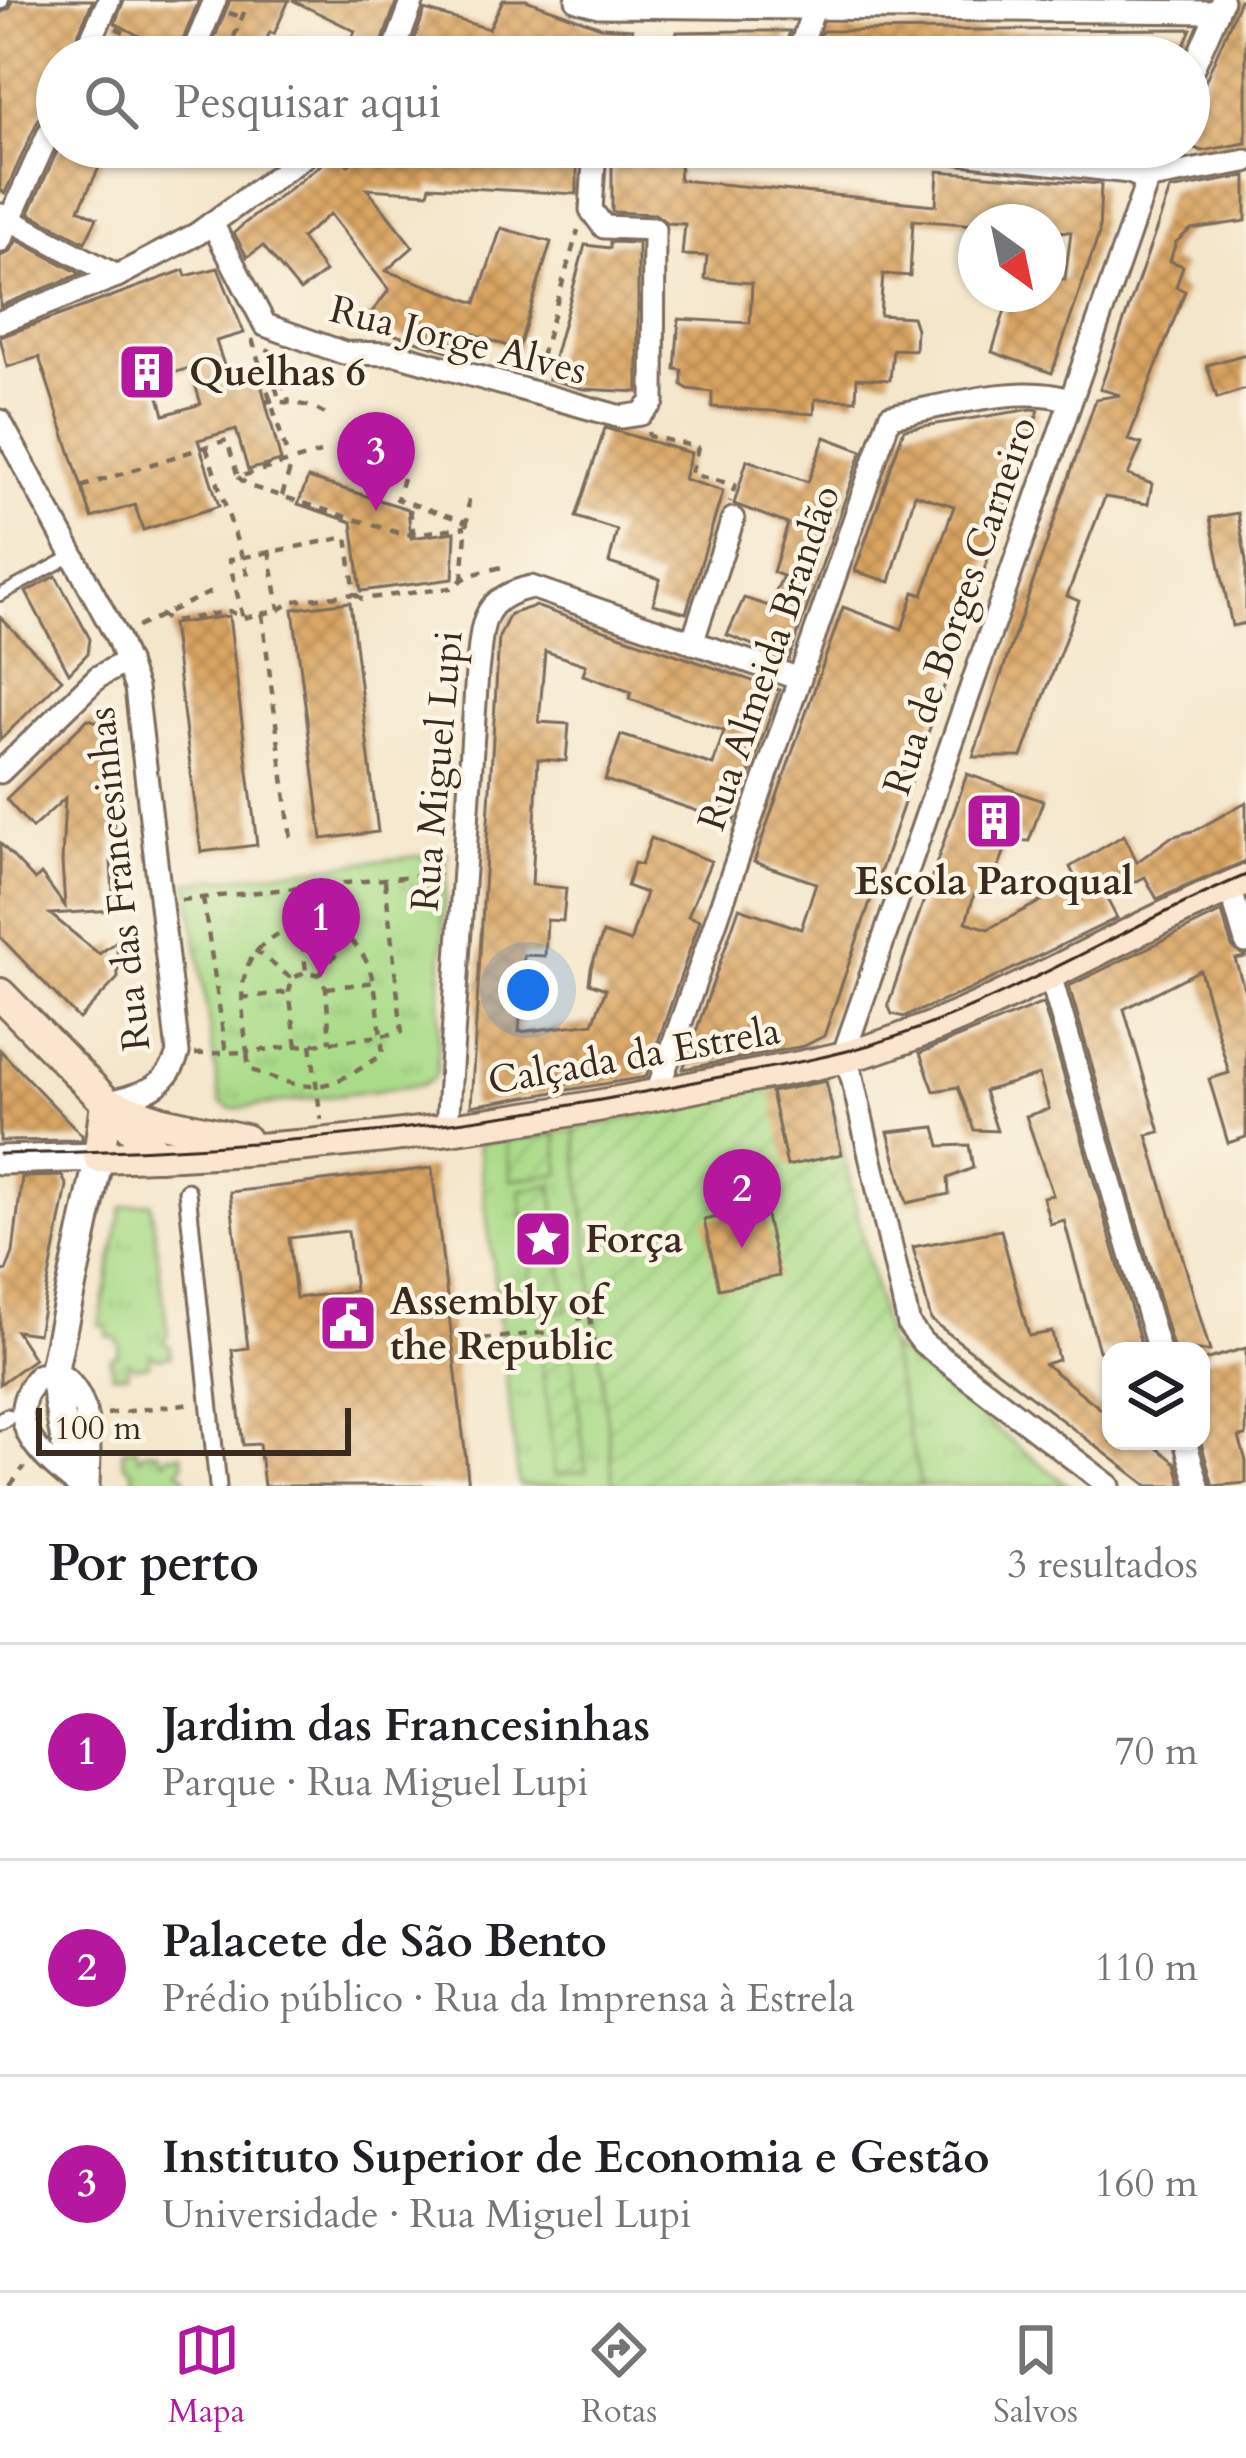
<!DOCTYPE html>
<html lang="pt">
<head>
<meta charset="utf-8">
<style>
	body { margin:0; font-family:Cardo,serif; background:#f2f2f2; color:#202124 }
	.controls { position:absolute; right:36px; bottom:36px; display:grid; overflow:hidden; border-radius:24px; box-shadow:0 3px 9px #0004 }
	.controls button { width:108px; height:108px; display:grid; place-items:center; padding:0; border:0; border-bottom:3px solid #e0e0e0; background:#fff; color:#202124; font:60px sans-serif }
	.compass { position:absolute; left:958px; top:204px; width:108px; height:108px; border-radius:50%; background:#fff; box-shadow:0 3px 9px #0004; rotate:147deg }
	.scale { position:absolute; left:36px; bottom:30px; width:315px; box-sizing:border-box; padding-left:12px; border:6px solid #3b2a1e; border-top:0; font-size:33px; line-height:42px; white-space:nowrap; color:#3b2a1e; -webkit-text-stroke:9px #fcf5e5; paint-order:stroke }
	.you { position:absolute; left:528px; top:990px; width:42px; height:42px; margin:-30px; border:9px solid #fff; border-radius:50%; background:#1a73e8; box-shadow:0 0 0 18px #1a73e833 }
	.badge { display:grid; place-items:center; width:78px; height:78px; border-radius:50%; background:#b5179e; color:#fff; font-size:39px; font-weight:700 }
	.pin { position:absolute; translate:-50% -99px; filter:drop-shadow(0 3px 6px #0008) }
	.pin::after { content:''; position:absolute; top:63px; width:42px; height:36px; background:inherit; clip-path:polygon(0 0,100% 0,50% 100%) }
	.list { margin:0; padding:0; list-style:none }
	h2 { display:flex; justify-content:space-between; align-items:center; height:156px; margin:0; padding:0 48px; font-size:51px }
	h2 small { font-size:39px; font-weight:400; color:#757577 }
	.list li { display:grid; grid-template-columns:78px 1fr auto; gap:36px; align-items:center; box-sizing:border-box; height:216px; padding:0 48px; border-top:3px solid #e0e0e0 }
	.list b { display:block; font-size:45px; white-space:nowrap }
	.list p { margin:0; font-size:39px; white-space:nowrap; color:#757577 }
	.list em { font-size:39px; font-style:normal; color:#757577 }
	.icon { flex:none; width:66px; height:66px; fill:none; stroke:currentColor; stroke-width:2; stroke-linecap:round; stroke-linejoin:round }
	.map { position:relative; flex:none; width:1246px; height:1486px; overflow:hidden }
	.search { position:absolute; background:#fff; box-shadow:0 3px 9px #0004; left:36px; right:36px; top:36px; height:132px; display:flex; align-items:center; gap:30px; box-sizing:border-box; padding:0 42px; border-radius:66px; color:#757577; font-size:45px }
	.sheet { height:804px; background:#fff }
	nav { display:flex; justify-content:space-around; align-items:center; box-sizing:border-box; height:168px; border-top:3px solid #e0e0e0; background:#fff; font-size:33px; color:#757577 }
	nav a { display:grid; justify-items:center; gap:6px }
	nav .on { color:#b5179e }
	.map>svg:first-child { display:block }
</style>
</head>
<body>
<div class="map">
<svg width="1246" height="1486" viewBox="0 0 1246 1486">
	<defs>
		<pattern id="grass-tufts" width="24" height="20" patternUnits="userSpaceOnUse" patternTransform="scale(3)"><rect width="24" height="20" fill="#aadb89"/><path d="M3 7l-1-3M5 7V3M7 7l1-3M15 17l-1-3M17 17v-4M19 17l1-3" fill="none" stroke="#93bc76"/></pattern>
		<pattern id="garden-furrows" width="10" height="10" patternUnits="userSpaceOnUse" patternTransform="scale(3)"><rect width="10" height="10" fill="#aadb89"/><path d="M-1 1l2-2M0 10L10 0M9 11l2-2" fill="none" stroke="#93bc76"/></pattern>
		<pattern id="building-cross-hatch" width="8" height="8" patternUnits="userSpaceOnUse" patternTransform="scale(3)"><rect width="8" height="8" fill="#daa562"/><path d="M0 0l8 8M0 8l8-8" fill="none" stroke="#b28750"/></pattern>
	</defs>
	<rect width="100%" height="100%" fill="#fcf5e5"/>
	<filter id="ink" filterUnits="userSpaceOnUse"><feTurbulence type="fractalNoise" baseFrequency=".00833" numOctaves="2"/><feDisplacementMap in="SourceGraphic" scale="24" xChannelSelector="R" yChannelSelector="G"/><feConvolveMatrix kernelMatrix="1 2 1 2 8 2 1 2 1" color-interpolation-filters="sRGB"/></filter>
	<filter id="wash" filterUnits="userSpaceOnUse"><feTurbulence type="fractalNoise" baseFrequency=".004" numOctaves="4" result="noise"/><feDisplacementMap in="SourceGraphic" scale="48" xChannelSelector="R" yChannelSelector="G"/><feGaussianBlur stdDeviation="2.7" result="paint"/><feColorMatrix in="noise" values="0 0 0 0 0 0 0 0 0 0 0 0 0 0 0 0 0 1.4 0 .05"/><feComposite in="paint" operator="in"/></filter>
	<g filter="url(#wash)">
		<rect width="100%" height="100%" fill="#f4e6cb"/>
		<g fill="url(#grass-tufts)" stroke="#728254" stroke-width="3">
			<polygon points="447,853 437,1072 433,1079 421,1085 232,1109 220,1102 188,882"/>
			<polygon points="575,1130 614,1486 519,1486 478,1143"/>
			<polygon points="151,1202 168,1335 163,1342 170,1346 171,1356 156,1358 150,1354 149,1365 134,1367 129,1362 127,1374 112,1374 110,1359 118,1354 120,1345 115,1338 107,1336 107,1326 99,1325 122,1207"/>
			<polygon points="889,1346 1069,1486 921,1486"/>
			<polygon points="135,1447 139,1458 144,1452 158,1451 163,1461 168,1456 182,1454 184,1464 178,1471 185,1475 186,1486 130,1486 134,1472 124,1464 122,1451"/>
		</g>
		<g fill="url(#garden-furrows)" stroke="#728254" stroke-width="3">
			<polygon points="825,1075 921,1486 614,1486 575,1130"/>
			<polygon points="556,1134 561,1174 511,1180 506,1140"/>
			<polygon points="552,1185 568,1310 536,1314 520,1190"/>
			<polygon points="572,1351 586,1471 555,1475 541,1355"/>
		</g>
		<g id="blocks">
			<g fill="url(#building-cross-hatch)" fill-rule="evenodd">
				<polygon points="12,0 93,0 68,57 57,57 57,100 43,109 5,193 0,190 0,13 10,8"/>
				<polygon points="124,0 199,0 176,57 138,57 147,40 115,23"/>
				<polygon points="230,0 289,0 274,34 270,32 258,57 207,57"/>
				<polygon points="292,0 397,0 377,57 345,57 355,31"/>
				<polygon points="503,0 526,0 601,27 632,29 629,57 408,57 425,10 489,29"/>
				<polygon points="1240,0 1246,0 1246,143 1202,151 1189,146 1189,119"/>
				<polygon points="1191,29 1179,57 813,57 822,31"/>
				<polygon points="746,31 790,31 782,57 673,57 677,32"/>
				<polygon points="59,147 109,147 79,209 97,218 85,242 29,213"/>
				<polygon points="376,147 577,153 577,194 430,186 428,193 367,189 413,247 386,271 476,303 501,228 551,242 518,350 468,332 462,355 362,325 389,290 330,214 301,238 325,272 300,291 263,246 247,257 234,233 245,223 336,153 348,165"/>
				<polygon points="612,147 682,147 679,180 936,205 938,171 1101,184 1099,234 1052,373 992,352 1010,294 1048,294 1048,274 1065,280 1071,232 1048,231 1048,222 976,222 976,225 913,220 910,276 883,274 880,315 912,317 916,329 915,350 893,349 890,380 857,378 856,400 815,399 814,414 712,407 712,392 688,389 682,385 682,370 675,369 679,319 750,323 752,283 705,279 707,256 682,255 685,224 667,223 655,214 612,212"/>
				<polygon points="1246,176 1246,221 1191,229 1176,242 1170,261 1183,266 1176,287 1185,291 1128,440 1142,444 1128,475 1152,484 1148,504 1105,497 1067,596 1079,601 1022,757 973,757 1096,399 1120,395 1100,389 1170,190"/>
				<polygon points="17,240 81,274 0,306 0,256 10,252"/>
				<polygon points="610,242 638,243 638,392 583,389 548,379 585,245 610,248"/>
				<path d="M 218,268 L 244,333 L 216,341 L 230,384 L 259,376 L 281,461 L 248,470 L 236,429 L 198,440 L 219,506 L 143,530 L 135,505 L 92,518 L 39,357 L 7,367 L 0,337 L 184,270 L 186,276 ZM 190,368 L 201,404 L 164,415 L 154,378 Z"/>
				<polygon points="1246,354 1246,389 1217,398 1207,365"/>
				<polygon points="1032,409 1039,410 824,1036 804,1046 683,1069 739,908 801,929 816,883 754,862 843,607 902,629 914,592 923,595 954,506 915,494 890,582 855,571 904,429"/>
				<polygon points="605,428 691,453 684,479 723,491 686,613 653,604 660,579 609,563 617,530 576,517"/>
				<polygon points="825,437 862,451 789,659 727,635 744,598 769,606 783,576 773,572 788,524 734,504 747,460 808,482"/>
				<polygon points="308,478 408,509 411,538 455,532 453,579 361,591 352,522 298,504"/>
				<polygon points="1238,513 1246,561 1246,623 1232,626 1210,518"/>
				<polygon points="56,576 90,639 88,653 69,673 26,592"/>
				<polygon points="350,602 378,832 322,839 293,609"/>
				<polygon points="535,606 779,690 733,823 605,780 621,735 713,765 724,731 629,699 631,692 583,675 586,665 545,651 539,722 569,724 566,761 538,759 532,885 566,888 563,921 547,920 545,956 524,955 519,1032 593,1023 606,989 589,983 591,968 603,933 630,942 646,893 627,886 634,863 641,865 651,838 711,861 688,916 700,920 646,1077 471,1106 499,637 510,614"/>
				<polygon points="229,616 257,845 201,852 172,624"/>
				<polygon points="0,617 62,679 0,740"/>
				<polygon points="88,719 105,724 116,807 111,862 114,910 50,914 99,954 117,941 118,978 79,1019 0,937 0,843 35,880 41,874 65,906 62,862 65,798 32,828 6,799"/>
				<polygon points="967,774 1043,801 1029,841 1009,840 990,889 974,895 966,922 988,929 1077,882 1070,867 1124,835 1137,862 1171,837 1196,830 1246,802 1246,861 1157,899 1145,877 1106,897 1117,918 967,991 904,1017 892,1014 888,1005"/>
				<polygon points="1222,912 1232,947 1246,957 1235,959 1246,995 1246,1137 1228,1143 1209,1079 1229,1073 1200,970 1124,1009 1160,1132 1147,1135 1210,1351 1174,1351 1069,986"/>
				<polygon points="1043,1003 1143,1351 1099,1351 1064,1220 1050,1224 1043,1197 1053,1195 1026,1116 1049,1109 1039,1075 984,1091 997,1131 974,1130 958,1087 934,1091 920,1053"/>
				<polygon points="0,1050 82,1135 82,1140 0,1141"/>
				<polygon points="826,1081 842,1154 787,1166 771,1092"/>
				<polygon points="935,1127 940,1146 969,1145 973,1168 948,1178 949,1194 907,1203 888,1132"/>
				<path d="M 432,1168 L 469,1486 L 264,1486 L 259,1444 L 243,1445 L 237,1397 L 232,1350 L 248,1348 L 230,1192 ZM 348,1231 L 355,1291 L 296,1298 L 289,1238 Z"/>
				<polygon points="62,1176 67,1186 38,1334 16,1331 34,1359 0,1384 0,1270 6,1271 13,1253 22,1177"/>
				<polygon points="764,1207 779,1276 719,1289 704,1220"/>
				<polygon points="1001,1230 1029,1336 1052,1332 1058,1360 1045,1364 1111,1417 1111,1441 1148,1441 1176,1463 1182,1486 1148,1486 931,1320 913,1247"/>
				<polygon points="1246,1348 1246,1436 1239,1437 1246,1461 1246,1483 1213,1486 1201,1442 1201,1361"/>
			</g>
		</g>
	</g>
	<g filter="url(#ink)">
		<use href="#blocks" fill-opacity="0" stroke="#7c6c5b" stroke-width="3"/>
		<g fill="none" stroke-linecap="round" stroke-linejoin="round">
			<g stroke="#7c6c5b" stroke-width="16">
				<polyline id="service" points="0,595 72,556"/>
			</g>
			<g stroke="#7c6c5b" stroke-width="21">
				<g id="pedestrian">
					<polyline points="0,1 0,0"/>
					<polyline points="187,1191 218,1486"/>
					<polyline points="0,1421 7,1417"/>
				</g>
			</g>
			<g stroke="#7c6c5b" stroke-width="27">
				<g id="minor">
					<polyline points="577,0 599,6 1217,12"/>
					<polyline points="83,57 109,0"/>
					<polyline points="191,57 215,0"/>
					<polyline points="392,57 413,0"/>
					<polyline points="797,57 817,0"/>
					<polyline points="1189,77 1222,1"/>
					<polyline points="908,147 1129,172 1145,179"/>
					<polyline points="1145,179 1246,161"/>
					<polyline points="1,215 117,276"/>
					<polyline points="212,223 265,325 344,353 396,354 621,417 641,414 653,402 654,229 604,227 591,210 595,147"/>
					<polyline points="0,241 57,115"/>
					<polyline points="0,322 117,276 197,234 317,147"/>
					<path d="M 0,421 L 118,639 L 136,688 L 178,1053 C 167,1090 140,1094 107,1103"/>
					<polyline points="692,643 733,519"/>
					<polyline points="0,772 98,677 127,661"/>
					<polyline points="1230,887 1246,942"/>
					<polyline points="1050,975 1159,1351"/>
					<path d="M 656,1095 L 890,416 C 942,407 1020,383 1069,400"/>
					<path d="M 447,1128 L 477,672 C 483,625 478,599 531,587 L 800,679"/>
					<polyline points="1185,1441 1198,1486"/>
					<path d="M 79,1486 C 39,1456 0,1420 39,1375 L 62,1376 C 95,1400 89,1449 88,1486"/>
					<polyline points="1109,1486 923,1343 909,1325 852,1077 843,1056 1159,147"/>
				</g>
			</g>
			<g stroke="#7c6c5b" stroke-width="33">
				<polyline id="tertiary" points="0,1160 99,1157 53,1373 66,1446 83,1486"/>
			</g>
			<g stroke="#7c6c5b" stroke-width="36">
				<g id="secondary">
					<polyline points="0,994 158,1155"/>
					<path d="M 106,1103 L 99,1157 C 302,1152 506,1127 704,1085 C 763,1073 825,1065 882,1046 C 1009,1003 1123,931 1246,880"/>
					<polyline points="112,1105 162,1122 245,1140"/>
				</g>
			</g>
			<g stroke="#7c6c5b" stroke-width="4.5" stroke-dasharray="9 9" stroke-linecap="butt">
				<polyline points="229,13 242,17"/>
				<polyline points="116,28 170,56"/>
				<polyline points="234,37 245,10"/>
				<polyline points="252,339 288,458"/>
				<polyline points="267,349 273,353 289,402"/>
				<path d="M 273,353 L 268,361 L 280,402 C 296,402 321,407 331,420"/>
				<polyline points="536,374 578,230"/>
				<polyline points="648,432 649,436 698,447 691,474 735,485 730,502"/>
				<polyline points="206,447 250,581"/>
				<polyline points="238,477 249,486 405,535 466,527"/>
				<polyline points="403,478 397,499 467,522"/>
				<polyline points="81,487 227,440 238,477 320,453"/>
				<polyline points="282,496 290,469"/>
				<polyline points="269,550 279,609"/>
				<polyline points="462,580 469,498"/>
				<polyline points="355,594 362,599 450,588 470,575 506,566"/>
				<polyline points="159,614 170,622 230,611 243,618 279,610 293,601 355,594 347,537 229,560 243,618"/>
				<polyline points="262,614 291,839"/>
				<polyline points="137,627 213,591"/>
				<polyline points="296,889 306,971"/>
				<polyline points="203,898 226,1053"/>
				<polyline points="181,900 442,873"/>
				<path d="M 300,925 C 373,929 374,975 381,1036 L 247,1052 C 240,991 231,948 300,925 Z"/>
				<polyline points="255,950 292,979"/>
				<polyline points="319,975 349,938"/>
				<polyline points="327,988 375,982"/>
				<polyline points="241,998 289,992"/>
				<polyline points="311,1044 321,1120"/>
				<polyline points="297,1046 289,992 292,979 306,971 319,975 326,988 330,1042"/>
				<path d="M 195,1054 L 247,1052 L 249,1069 C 314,1094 325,1093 383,1054 L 381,1036 L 402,1032 L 385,881"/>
				<polyline points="482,1339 581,1329 577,1299 588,1295 595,1361 584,1359 581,1329"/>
				<polyline points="107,1414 191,1403"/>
				<polyline points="10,1486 24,1467"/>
			</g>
			<use href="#service" stroke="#fff" stroke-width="10"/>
			<use href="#pedestrian" stroke="#fff" stroke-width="15"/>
			<use href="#minor" stroke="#fff" stroke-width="21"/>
			<use href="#tertiary" stroke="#fff" stroke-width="27"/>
			<use href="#secondary" stroke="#fbe5cf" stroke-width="30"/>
			<path stroke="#3b2a1e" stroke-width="3" d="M 0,1154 C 237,1151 472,1129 704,1080 C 760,1069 819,1060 873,1044 C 1004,1004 1121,928 1246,875"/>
			<g stroke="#7c6c5b" stroke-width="4.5" stroke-dasharray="9 9" stroke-linecap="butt">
				<polyline points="261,381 273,378"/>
				<polyline points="266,402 273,400"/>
				<polyline points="410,509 414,537"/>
			</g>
		</g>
	</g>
	<defs>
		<g id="building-square" transform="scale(3)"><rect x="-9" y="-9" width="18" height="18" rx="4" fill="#b5179e" stroke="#fcf5e5"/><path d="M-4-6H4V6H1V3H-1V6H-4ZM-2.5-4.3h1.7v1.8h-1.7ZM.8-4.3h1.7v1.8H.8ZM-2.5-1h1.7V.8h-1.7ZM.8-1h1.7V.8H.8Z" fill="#fff"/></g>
		<g id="sight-square" transform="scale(3)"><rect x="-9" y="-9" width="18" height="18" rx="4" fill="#b5179e" stroke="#fcf5e5"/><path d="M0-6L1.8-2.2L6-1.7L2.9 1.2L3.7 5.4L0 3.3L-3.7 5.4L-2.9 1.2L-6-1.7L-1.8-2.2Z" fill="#fff"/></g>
		<g id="civic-square" transform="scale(3)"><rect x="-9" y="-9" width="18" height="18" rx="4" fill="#b5179e" stroke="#fcf5e5"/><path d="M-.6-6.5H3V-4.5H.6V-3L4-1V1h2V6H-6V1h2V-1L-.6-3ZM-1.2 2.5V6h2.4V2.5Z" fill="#fff"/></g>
	</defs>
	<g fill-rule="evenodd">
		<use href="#building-square" x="147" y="372"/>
		<use href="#building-square" x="994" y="821"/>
		<use href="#sight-square" x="543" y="1239"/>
		<use href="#civic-square" x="348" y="1323"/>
	</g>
	<g text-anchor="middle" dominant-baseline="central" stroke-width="9" stroke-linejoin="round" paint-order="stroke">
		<g font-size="39" fill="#3b2a1e" stroke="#fcf5e5">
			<text transform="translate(458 340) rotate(14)">Rua Jorge Alves</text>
			<text transform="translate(960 606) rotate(-71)">Rua de Borges Carneiro</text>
			<text transform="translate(769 658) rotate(-71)">Rua Almeida Brandão</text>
			<text transform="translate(437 771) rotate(-85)">Rua Miguel Lupi</text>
			<text transform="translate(119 879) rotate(-96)">Rua das Francesinhas</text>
			<text transform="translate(634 1056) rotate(-10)">Calçada da Estrela</text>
		</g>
		<g font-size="39" font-weight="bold" fill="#3b2a1e" stroke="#fcf5e5" text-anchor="start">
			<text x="189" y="372">Quelhas 6</text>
			<text x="994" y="881" text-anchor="middle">Escola Paroqual</text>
			<text x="585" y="1239">Força</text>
			<text x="390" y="1301">Assembly of<tspan x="390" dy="45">the Republic</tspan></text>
		</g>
	</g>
</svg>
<div class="controls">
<button><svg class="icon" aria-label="layers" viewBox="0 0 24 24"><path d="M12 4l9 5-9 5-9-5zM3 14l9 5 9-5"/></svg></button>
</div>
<svg class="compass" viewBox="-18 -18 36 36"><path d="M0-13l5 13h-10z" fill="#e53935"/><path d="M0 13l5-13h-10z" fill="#757577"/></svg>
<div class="scale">100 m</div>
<div class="you"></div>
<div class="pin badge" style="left:321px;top:977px">1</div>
<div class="pin badge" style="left:742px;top:1248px">2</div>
<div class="pin badge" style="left:376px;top:511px">3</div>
<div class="search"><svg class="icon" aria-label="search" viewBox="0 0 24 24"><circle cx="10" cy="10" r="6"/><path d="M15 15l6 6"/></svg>Pesquisar aqui</div>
</div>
<section class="sheet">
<h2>Por perto<small>3 resultados</small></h2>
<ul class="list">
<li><span class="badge">1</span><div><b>Jardim das Francesinhas</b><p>Parque · Rua Miguel Lupi</p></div><em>70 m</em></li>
<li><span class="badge">2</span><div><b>Palacete de São Bento</b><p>Prédio público · Rua da Imprensa à Estrela</p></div><em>110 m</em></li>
<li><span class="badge">3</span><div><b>Instituto Superior de Economia e Gestão</b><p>Universidade · Rua Miguel Lupi</p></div><em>160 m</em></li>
</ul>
</section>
<nav>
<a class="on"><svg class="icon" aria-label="map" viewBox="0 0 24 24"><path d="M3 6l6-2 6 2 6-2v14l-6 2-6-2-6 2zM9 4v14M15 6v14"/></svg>Mapa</a>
<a><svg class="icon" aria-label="directions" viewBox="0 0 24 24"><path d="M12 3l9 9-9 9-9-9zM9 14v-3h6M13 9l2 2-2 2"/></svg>Rotas</a>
<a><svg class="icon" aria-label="saved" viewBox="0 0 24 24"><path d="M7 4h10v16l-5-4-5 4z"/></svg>Salvos</a>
</nav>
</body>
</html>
